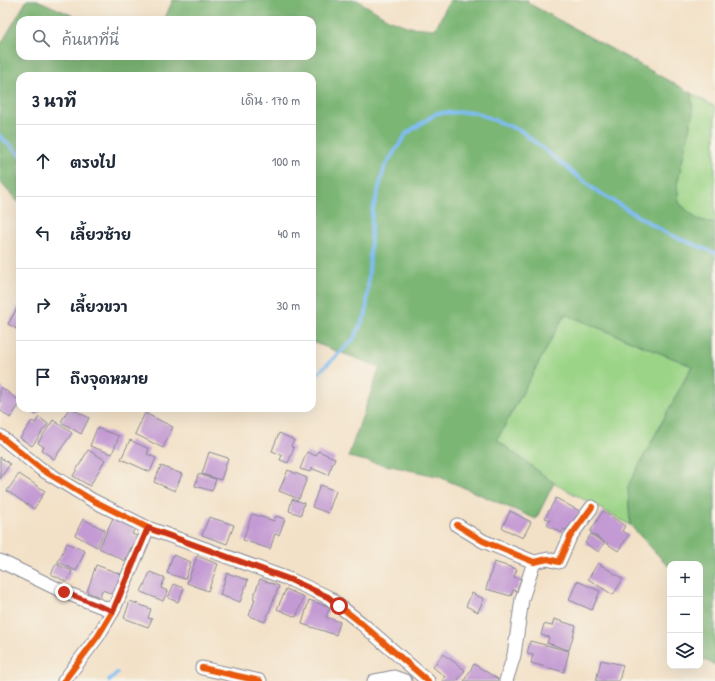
<!DOCTYPE html>
<html lang="th">
<head>
<meta charset="utf-8">
<style>
	body { margin:0; font-family:"Patrick Hand","Playpen Sans Thai",sans-serif; background:#f6f6f7; color:#1f2937 }
	.controls { position:absolute; right:12px; bottom:12px; display:grid; overflow:hidden; border-radius:8px; box-shadow:0 4px 16px #0002 }
	.controls button { width:36px; height:36px; display:grid; place-items:center; padding:0; border:0; border-bottom:1px solid #e0e1e3; background:#fff; color:#1f2937; font:20px sans-serif }
	.stop { position:absolute; width:12px; height:12px; margin:-9px; border:3px solid #c8321e; border-radius:50%; background:#fff }
	.stop.end { background:#c8321e; border-color:#fff; box-shadow:0 1px 4px #0008 }
	.list { margin:0; padding:0; list-style:none }
	h2 { display:flex; justify-content:space-between; align-items:center; height:52px; margin:0; padding:0 16px; font-size:17px }
	h2 small { font-size:13px; font-weight:400; color:#747a83 }
	.list li { display:grid; grid-template-columns:26px 1fr auto; gap:12px; align-items:center; box-sizing:border-box; height:72px; padding:0 16px; border-top:1px solid #e0e1e3 }
	.list b { display:block; font-size:15px; white-space:nowrap }
	.list em { font-size:13px; font-style:normal; color:#747a83 }
	.icon { flex:none; width:22px; height:22px; fill:none; stroke:currentColor; stroke-width:2; stroke-linecap:round; stroke-linejoin:round }
	.map { position:relative; flex:none; width:715px; height:681px; overflow:hidden }
	.search { position:absolute; background:#fff; box-shadow:0 4px 16px #0002; left:16px; top:16px; width:300px; height:44px; display:flex; align-items:center; gap:10px; box-sizing:border-box; padding:0 14px; border-radius:12px; color:#747a83; font-size:15px }
	.panel { position:absolute; background:#fff; box-shadow:0 4px 16px #0002; left:16px; top:72px; width:300px; height:340px; border-radius:12px }
	.map>svg:first-child { display:block }
</style>
</head>
<body>
<div class="map">
<svg width="715" height="681" viewBox="0 0 715 681">
	<rect width="100%" height="100%" fill="#f7f3e8"/>
	<filter id="ink" filterUnits="userSpaceOnUse"><feTurbulence type="fractalNoise" baseFrequency=".025" numOctaves="2"/><feDisplacementMap in="SourceGraphic" scale="8" xChannelSelector="R" yChannelSelector="G"/><feConvolveMatrix kernelMatrix="1 2 1 2 8 2 1 2 1" color-interpolation-filters="sRGB"/></filter>
	<filter id="wash" filterUnits="userSpaceOnUse"><feTurbulence type="fractalNoise" baseFrequency=".012" numOctaves="4" result="noise"/><feDisplacementMap in="SourceGraphic" scale="16" xChannelSelector="R" yChannelSelector="G"/><feGaussianBlur stdDeviation="0.9" result="paint"/><feColorMatrix in="noise" values="0 0 0 0 0 0 0 0 0 0 0 0 0 0 0 0 0 1.4 0 .05"/><feComposite in="paint" operator="in"/></filter>
	<g filter="url(#wash)">
		<rect width="100%" height="100%" fill="#f3e1c7"/>
		<g fill="#9bd487" stroke="#5b8272">
			<polygon points="691,93 715,107 715,224 697,219 679,203 677,185 692,112"/>
			<polygon points="565,314 692,366 628,486 630,525 554,483 497,440"/>
		</g>
		<polygon fill="#7cb674" stroke="#4c7269" points="27,0 37,0 83,20 20,20 20,56 312,56 312,20 164,20 173,0 357,0 388,19 409,27 435,29 450,0 528,0 528,3 691,93 693,112 677,185 679,203 697,219 715,224 715,665 700,658 700,564 670,564 670,568 630,525 628,486 692,366 565,314 497,440 554,483 536,519 437,476 348,457 380,367 312,342 312,76 20,76 20,204 0,182 0,46"/>
		<g fill="none" stroke-linecap="round" stroke-linejoin="round">
			<g stroke="#7fbcf2" stroke-width="4">
				<polyline points="0,136 20,155"/>
				<polyline points="312,379 353,340 366,314 370,257 372,213 385,166 407,133 437,113 474,112 521,131 595,190 666,233 715,253"/>
				<polyline points="109,681 117,673"/>
			</g>
		</g>
		<g id="blocks">
			<g fill="#c39ad3">
				<polygon points="20,303 20,331 8,324"/>
				<polygon points="1,387 17,399 20,395 20,404 10,418 0,410 0,388"/>
				<polygon points="27,408 41,408 36,415"/>
				<polygon points="69,408 71,408 89,418 81,434 61,422"/>
				<polygon points="145,413 173,427 163,448 135,434"/>
				<polygon points="39,417 48,424 32,446 20,438 32,421 35,423"/>
				<polygon points="53,420 72,433 54,459 41,450 44,447 38,443"/>
				<polygon points="97,428 119,436 112,454 90,446"/>
				<polygon points="279,433 294,440 291,446 294,448 288,463 280,460 282,455 272,451"/>
				<polygon points="130,440 149,449 147,454 156,458 150,472 121,459"/>
				<polygon points="88,450 105,460 90,486 73,476"/>
				<polygon points="318,451 335,458 328,475 311,468 310,472 300,469 307,452 316,456"/>
				<polygon points="209,452 228,458 221,480 202,474"/>
				<polygon points="0,457 10,464 0,479"/>
				<polygon points="161,466 182,474 175,491 154,482"/>
				<polygon points="288,470 307,478 299,499 279,491"/>
				<polygon points="19,474 45,491 34,509 7,491"/>
				<polygon points="198,474 216,479 212,491 195,486"/>
				<polygon points="320,485 336,491 328,513 312,507"/>
				<polygon points="556,498 581,512 571,532 564,529 562,533 547,525 550,520 545,518"/>
				<polygon points="292,499 304,503 301,515 289,511"/>
				<polygon points="510,511 531,522 523,538 502,528"/>
				<polygon points="603,511 625,526 622,531 629,535 618,551 590,532"/>
				<polygon points="252,514 274,521 276,516 285,519 279,535 275,534 270,549 243,540"/>
				<polygon points="209,517 234,525 227,544 202,535"/>
				<polygon points="113,518 135,528 132,534 141,538 135,549 131,547 125,561 99,548"/>
				<polygon points="83,519 105,530 97,547 75,535"/>
				<polygon points="591,534 604,543 599,552 585,543"/>
				<polygon points="67,543 85,551 76,571 58,562"/>
				<polygon points="173,555 191,562 185,579 167,573"/>
				<polygon points="197,556 218,564 208,591 187,583"/>
				<polygon points="494,562 517,569 514,577 521,579 517,591 513,590 511,596 486,589"/>
				<polygon points="598,563 623,579 613,595 588,579"/>
				<polygon points="56,564 72,571 67,582 51,574"/>
				<polygon points="96,565 121,574 113,594 102,590 100,597 87,592"/>
				<polygon points="150,572 165,578 161,588 168,591 163,601 141,592"/>
				<polygon points="227,573 248,580 240,602 220,595"/>
				<polygon points="260,579 279,586 265,622 249,616 255,599 253,598"/>
				<polygon points="577,581 600,591 592,610 569,600"/>
				<polygon points="174,584 184,588 178,602 168,598"/>
				<polygon points="286,589 304,597 296,617 277,609"/>
				<polygon points="472,593 484,599 478,612 466,606"/>
				<polygon points="309,600 330,607 326,617 340,622 336,635 302,624"/>
				<polygon points="130,601 151,609 148,618 152,619 148,627 124,618"/>
				<polygon points="554,619 576,626 569,650 547,643 549,637 541,635 544,624 552,626"/>
				<polygon points="530,641 569,651 564,672 531,663 533,655 527,654"/>
				<polygon points="443,654 465,670 457,681 442,681 445,677 433,667"/>
				<polygon points="601,660 623,665 619,681 596,681"/>
				<polygon points="474,664 498,679 497,681 464,681"/>
			</g>
		</g>
	</g>
	<g filter="url(#ink)">
		<use href="#blocks" fill-opacity="0" stroke="#878892" stroke-width="1"/>
		<g fill="none" stroke-linecap="round" stroke-linejoin="round">
			<g stroke="#878892" stroke-width="15">
				<g id="street">
					<polyline points="0,436 41,469 92,500 148,528 291,580 328,597 361,623 428,681"/>
					<polyline points="457,525 483,541 534,562 548,559 559,562 570,537 592,507"/>
					<polyline points="0,561 64,592 113,611"/>
					<polyline points="202,668 260,681"/>
					<polyline points="64,681 98,636 113,611 148,528"/>
					<polyline points="374,681 394,677 405,681"/>
					<polyline points="506,681 514,655 522,599 534,562"/>
				</g>
			</g>
			<use href="#street" stroke="#fff" stroke-width="13"/>
			<g stroke="#f7f3e8" stroke-width="8">
				<g id="cycleway">
					<polyline points="0,436 41,469 92,500 148,528 291,580 328,597 361,623 428,681"/>
					<polyline points="457,525 483,541 534,562 548,559 559,562 570,537 592,507"/>
					<polyline points="202,668 260,681"/>
					<polyline points="64,681 98,636 113,611 148,528"/>
				</g>
			</g>
			<use href="#cycleway" stroke="#e8590c" stroke-width="6"/>
		</g>
	</g>
	<g fill="none" stroke-linecap="round" stroke-linejoin="round" filter="url(#ink)">
		<polyline stroke="#c8321e" stroke-width="5" points="64,592 113,611 148,528 291,580 328,597 339,606"/>
	</g>
</svg>
<div class="controls">
<button>+</button>
<button>−</button>
<button><svg class="icon" aria-label="layers" viewBox="0 0 24 24"><path d="M12 4l9 5-9 5-9-5zM3 14l9 5 9-5"/></svg></button>
</div>
<div class="stop" style="left:339px;top:606px"></div>
<div class="stop end" style="left:64px;top:592px"></div>
<div class="search"><svg class="icon" aria-label="search" viewBox="0 0 24 24"><circle cx="10" cy="10" r="6"/><path d="M15 15l6 6"/></svg>ค้นหาที่นี่</div>
<section class="panel">
<h2>3 นาที<small>เดิน · 170 m</small></h2>
<ul class="list">
<li><svg class="icon" aria-label="ahead" viewBox="0 0 24 24"><path d="M12 20V5M6 11l6-6 6 6"/></svg><div><b>ตรงไป</b></div><em>100 m</em></li>
<li><svg class="icon" aria-label="left" viewBox="0 0 24 24"><path d="M17 20v-9H6M10 6l-5 5 5 5"/></svg><div><b>เลี้ยวซ้าย</b></div><em>40 m</em></li>
<li><svg class="icon" aria-label="right" viewBox="0 0 24 24"><path d="M7 20v-9h11M14 6l5 5-5 5"/></svg><div><b>เลี้ยวขวา</b></div><em>30 m</em></li>
<li><svg class="icon" aria-label="arrive" viewBox="0 0 24 24"><path d="M6 21V4h12l-3 4 3 4H6"/></svg><div><b>ถึงจุดหมาย</b></div></li>
</ul>
</section>
</div>
</body>
</html>
